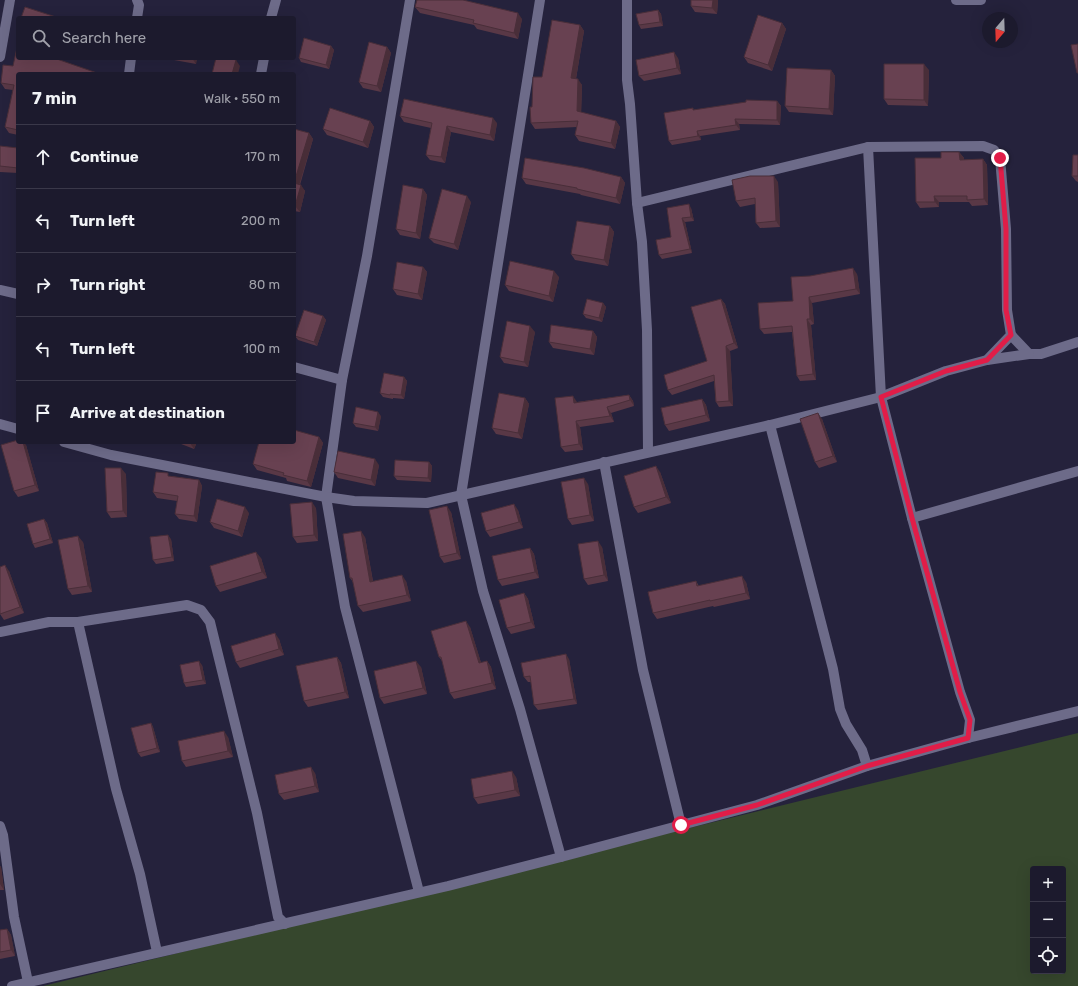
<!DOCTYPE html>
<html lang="en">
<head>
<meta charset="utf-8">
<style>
	body { margin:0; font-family:Rubik,sans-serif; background:#292739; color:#f1f3f6 }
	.controls { position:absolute; right:12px; bottom:12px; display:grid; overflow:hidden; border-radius:4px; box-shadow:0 4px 16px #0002 }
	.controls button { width:36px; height:36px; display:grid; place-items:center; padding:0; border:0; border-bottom:1px solid #3a3849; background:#1c1a2d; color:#f1f3f6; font:20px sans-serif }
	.compass { position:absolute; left:982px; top:12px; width:36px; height:36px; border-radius:50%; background:#1c1a2d; box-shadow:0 4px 16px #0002; rotate:199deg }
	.stop { position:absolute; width:12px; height:12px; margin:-9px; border:3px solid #e11d48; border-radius:50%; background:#fff }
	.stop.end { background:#e11d48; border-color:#fff; box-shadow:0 1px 4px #0008 }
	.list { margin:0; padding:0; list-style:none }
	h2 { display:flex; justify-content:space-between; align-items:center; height:52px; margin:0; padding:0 16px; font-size:17px }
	h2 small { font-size:13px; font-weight:400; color:#a0a1aa }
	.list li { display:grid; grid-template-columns:26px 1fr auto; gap:12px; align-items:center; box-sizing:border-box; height:64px; padding:0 16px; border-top:1px solid #3a3849 }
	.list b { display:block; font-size:15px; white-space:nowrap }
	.list em { font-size:13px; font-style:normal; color:#a0a1aa }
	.icon { flex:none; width:22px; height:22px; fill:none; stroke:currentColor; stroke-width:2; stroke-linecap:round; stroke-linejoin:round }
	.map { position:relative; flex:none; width:1078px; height:986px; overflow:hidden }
	.search { position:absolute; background:#1c1a2d; box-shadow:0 4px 16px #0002; left:16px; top:16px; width:280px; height:44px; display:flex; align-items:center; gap:10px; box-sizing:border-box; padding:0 14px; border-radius:4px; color:#a0a1aa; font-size:15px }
	.panel { position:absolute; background:#1c1a2d; box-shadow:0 4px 16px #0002; left:16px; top:72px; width:280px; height:372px; border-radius:4px }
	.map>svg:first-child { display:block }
</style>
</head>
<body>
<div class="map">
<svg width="1078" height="986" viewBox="0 0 1078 986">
	<rect width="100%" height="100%" fill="#25223c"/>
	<path fill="#36472d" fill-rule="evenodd" d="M 1078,733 L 1078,986 L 43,986 ZM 1033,869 L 1063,869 L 1063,971 L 1033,971 Z"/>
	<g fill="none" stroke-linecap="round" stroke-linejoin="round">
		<g stroke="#6d6b89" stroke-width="10">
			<polyline points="137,0 139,5 137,18"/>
			<polyline points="540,0 461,495 483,591 520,709 561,857"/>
			<polyline points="627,0 627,80 630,104 637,203 642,242 647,330 648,452"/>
			<polyline points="956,0 981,0"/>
			<polyline points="271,18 276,0"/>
			<polyline points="0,57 10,0"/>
			<polyline points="129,74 131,58"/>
			<polyline points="261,74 264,58"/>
			<polyline points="868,147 881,397 912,518 960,692 970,720 968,738"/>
			<polyline points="0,290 18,294"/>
			<polyline points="1011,335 1029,354 1041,354 1078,342"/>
			<polyline points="987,360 1029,354"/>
			<polyline points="294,367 342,380 367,256 410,0"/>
			<polyline points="342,380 326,497 345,607 419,892"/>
			<polyline points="0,424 18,429"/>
			<polyline points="770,425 833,669 840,709 846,724 862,750 867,766"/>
			<polyline points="64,442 111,455 326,497 354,501 427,503 770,425 881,397 946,371 987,360 1011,335 1007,310 1006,229 1000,158 994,150 983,146 868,147 637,203"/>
			<polyline points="604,462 643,670 681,825"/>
			<polyline points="912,518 1078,471"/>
			<polyline points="78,622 116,789 140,874 157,952"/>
			<polyline points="0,632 49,622 78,622 187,605 201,610 210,622 257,813 278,917 285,924"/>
			<polyline points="0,826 3,835 14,917 28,982"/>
			<polyline points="12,986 448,886 561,857 757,805 867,766 968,738 1078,711"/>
		</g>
	</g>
	<g fill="#593846">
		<polygon points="691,0 718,0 717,14 695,12 691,6"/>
		<polygon points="467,1 522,19 518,39 477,29 474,25 420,13 415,7"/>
		<polygon points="658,10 661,14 663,26 641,29 639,25"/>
		<polygon points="782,23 786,29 772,71 748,63 744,57"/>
		<polygon points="580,25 584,31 576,79 582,85 581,113 616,121 620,127 615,149 579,141 575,135 577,127 535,129 531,123 532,107 542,77"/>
		<polygon points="331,46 334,50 329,69 301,62 299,58"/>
		<polygon points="387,47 391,53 381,92 363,88 359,82"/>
		<polygon points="172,58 197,58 196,64 174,60"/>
		<polygon points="678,58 681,74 644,81 639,76"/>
		<polygon points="831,70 835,76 833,115 789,112 785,106"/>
		<polygon points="929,70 928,106 888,105 884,99"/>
		<polygon points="18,74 18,135 9,133 5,127 13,90 5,89 1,83"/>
		<polygon points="777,101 781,106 780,125 739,124 740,130 700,136 701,140 672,145 669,141 694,110"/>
		<polygon points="400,116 497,123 494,141 451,132 445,163 430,160 426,155 431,128 404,122"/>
		<polygon points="370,121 374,127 368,148 327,135 323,129"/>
		<polygon points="294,129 309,133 313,139 300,185 305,191 300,212 294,211"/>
		<polygon points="0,146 18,148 18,173 0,172"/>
		<polygon points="959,152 964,158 964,160 983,159 987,165 988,205 972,206 969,202 939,202 939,207 920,208 916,202 941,158"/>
		<polygon points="1078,155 1078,182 1076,181 1072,176"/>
		<polygon points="621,177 625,183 620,204 581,195 580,194 526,184 522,178"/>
		<polygon points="778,182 780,227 760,228 756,223 755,204 740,207 736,201"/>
		<polygon points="423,189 427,195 420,239 400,235 396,229"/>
		<polygon points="471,202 458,250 434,243 429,238"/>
		<polygon points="667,208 691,208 694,221 685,222 692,253 662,259 659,255 671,237"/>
		<polygon points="610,226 614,232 608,266 575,260 571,254"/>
		<polygon points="423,267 427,272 422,300 397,295 393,289"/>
		<polygon points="857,274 860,294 812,303 814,324 811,325 816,380 800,381 797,376 792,332 764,334 760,329 793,301"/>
		<polygon points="559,277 553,302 509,291 505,285"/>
		<polygon points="721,299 725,304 738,348 730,351 733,406 719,407 716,402 714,381 672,395 668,390 707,361"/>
		<polygon points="603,303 606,307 602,322 586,318 583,314"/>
		<polygon points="323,316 326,320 317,346 298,340 295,336"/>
		<polygon points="593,331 597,337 594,355 553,348 549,342"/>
		<polygon points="535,332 528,367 504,363 500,357"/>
		<polygon points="404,377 407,381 404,399 393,398 393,399 383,397 380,393"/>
		<polygon points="629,395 633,401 634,406 611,413 614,422 580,427 583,450 565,452 561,447 577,402"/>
		<polygon points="525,398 529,404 522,439 496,434 492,428"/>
		<polygon points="702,399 706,405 710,421 669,431 665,425"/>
		<polygon points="381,416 378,431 356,427 353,423"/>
		<polygon points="822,419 837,462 819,468 815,462"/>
		<polygon points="319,437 323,443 311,487 287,481 286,478 257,470 253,464"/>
		<polygon points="176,442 197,442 194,449"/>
		<polygon points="26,445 39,491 18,497 14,491"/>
		<polygon points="429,462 432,466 431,482 397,480 394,476"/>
		<polygon points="379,465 375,486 338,478 334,472"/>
		<polygon points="660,472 671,503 638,513 634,507"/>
		<polygon points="126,474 127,517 111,518 107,512"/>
		<polygon points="170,476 199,480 202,486 197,522 179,519 175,514 177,501 157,498 153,492"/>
		<polygon points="588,484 594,521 572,525 568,519"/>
		<polygon points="316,508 318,541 297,543 293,537"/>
		<polygon points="518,510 523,528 490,537 486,531"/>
		<polygon points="451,512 461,559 444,563 440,557"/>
		<polygon points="249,513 242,537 214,528 210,522"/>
		<polygon points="44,519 47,523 53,543 35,548 33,544"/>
		<polygon points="365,537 373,581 406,581 411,601 363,612 358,606 353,582 350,578"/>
		<polygon points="171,539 174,561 156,564 153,560"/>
		<polygon points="83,542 92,592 72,595 68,589"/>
		<polygon points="602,547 608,581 588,585 584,579"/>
		<polygon points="530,548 534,554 539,578 502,586 498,580"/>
		<polygon points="261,558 267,578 220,592 216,586"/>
		<polygon points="9,571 24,613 4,620 0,614"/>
		<polygon points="696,581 699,586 746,582 750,599 714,607 713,606 657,619 653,613"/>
		<polygon points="524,593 528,599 535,628 511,634 507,628"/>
		<polygon points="470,627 481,663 487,661 491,667 496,689 454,699 450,693 443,662 439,657"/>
		<polygon points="279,639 284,655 240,668 236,662"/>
		<polygon points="337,657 341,663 349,698 308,707 304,701"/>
		<polygon points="569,659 577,704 538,710 534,705 531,682 528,682 524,677"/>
		<polygon points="202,665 206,684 186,687 184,683"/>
		<polygon points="421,667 427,694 384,704 380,698"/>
		<polygon points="151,723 153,727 160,752 141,757 138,753"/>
		<polygon points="228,737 233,757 186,767 182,761"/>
		<polygon points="315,773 319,792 284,800 279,794"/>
		<polygon points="516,777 520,796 478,804 474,798"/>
		<polygon points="0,866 1,867 4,890 0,890"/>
		<polygon points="7,929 11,935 15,956 0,959 0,930"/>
	</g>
	<g fill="#492e39">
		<polygon points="713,0 718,0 717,14 712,8"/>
		<polygon points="658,10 661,14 663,26 660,22"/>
		<polygon points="518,13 522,19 518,39 514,33"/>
		<polygon points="782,23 786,29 772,71 768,65"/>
		<polygon points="580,25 584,31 575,84 571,78"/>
		<polygon points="331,46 334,50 329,69 326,65"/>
		<polygon points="387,47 391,53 381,92 377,86"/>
		<polygon points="674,52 678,58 681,74 677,68"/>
		<polygon points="192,58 197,58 196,64"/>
		<polygon points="236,60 240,66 238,74 232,74"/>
		<polygon points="924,64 929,70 928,106 924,100"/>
		<polygon points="831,70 835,76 833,115 829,109"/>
		<polygon points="578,79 582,85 581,117 577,111"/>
		<polygon points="777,101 781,106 780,125 777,120"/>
		<polygon points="493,118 497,123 494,141 490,135"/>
		<polygon points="735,119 739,124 740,130 736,125"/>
		<polygon points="370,121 374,127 368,148 363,142"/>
		<polygon points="616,121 620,127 615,149 611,143"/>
		<polygon points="447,126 451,132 445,163 441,157"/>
		<polygon points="697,131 700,136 701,140 698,136"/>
		<polygon points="309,133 313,139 298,189 294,183"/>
		<polygon points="959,152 964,158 964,166 960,160"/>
		<polygon points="983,159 987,165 988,205 984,199"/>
		<polygon points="774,176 778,182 780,227 776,221"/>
		<polygon points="621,177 625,183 620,204 616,198"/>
		<polygon points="301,185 305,191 300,212 295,206"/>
		<polygon points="423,189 427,195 420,239 416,233"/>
		<polygon points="467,196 471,202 458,250 454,244"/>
		<polygon points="934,196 939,202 939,207 935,202"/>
		<polygon points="689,204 691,208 694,221 691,217"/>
		<polygon points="682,218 685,222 692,253 690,249"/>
		<polygon points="610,226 614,232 608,266 604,260"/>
		<polygon points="423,267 427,272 422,300 418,294"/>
		<polygon points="853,268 857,274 860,294 856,289"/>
		<polygon points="554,271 559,277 553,302 549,296"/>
		<polygon points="809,297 812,303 814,324 810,319"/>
		<polygon points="721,299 725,304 738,348 734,343"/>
		<polygon points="603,303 606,307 602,322 599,318"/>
		<polygon points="323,316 326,320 317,346 314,342"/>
		<polygon points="807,319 811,325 816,380 813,374"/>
		<polygon points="530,326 535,332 528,367 524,362"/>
		<polygon points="593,331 597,337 594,355 590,349"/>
		<polygon points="726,346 730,351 733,406 729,401"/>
		<polygon points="404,377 407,381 404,399 401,395"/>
		<polygon points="629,395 633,401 634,406 630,400"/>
		<polygon points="573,396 577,402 574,403"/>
		<polygon points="525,398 529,404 522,439 518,433"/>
		<polygon points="702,399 706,405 710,421 706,415"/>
		<polygon points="607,407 611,413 614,422 610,416"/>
		<polygon points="378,412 381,416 378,431 375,427"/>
		<polygon points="818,413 822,419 837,462 833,456"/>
		<polygon points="576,421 580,427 583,450 579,444"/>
		<polygon points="319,437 323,443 311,487 307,481"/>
		<polygon points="23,442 24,442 26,445 39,491 35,485"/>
		<polygon points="190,442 197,442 194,449 190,443"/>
		<polygon points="375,459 379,465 375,486 371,480"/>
		<polygon points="429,462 432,466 431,482 428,478"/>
		<polygon points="656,466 660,472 671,503 666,497"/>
		<polygon points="121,468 126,474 127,517 123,511"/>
		<polygon points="584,478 588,484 594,521 590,515"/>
		<polygon points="199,480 202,486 197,522 194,516"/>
		<polygon points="312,502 316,508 318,541 314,535"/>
		<polygon points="514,504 518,510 523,528 519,522"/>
		<polygon points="447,506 451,512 461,559 457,553"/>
		<polygon points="245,507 249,513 242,537 238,531"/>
		<polygon points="44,519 47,523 53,543 50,539"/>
		<polygon points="361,531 365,537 374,588 370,582"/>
		<polygon points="168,535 171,539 174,561 172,557"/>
		<polygon points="78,536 83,542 92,592 88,586"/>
		<polygon points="598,541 602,547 608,581 604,575"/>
		<polygon points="530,548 534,554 539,578 535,572"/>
		<polygon points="256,552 261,558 267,578 262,572"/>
		<polygon points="5,565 9,571 24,613 20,607"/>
		<polygon points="402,575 406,581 411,601 407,595"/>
		<polygon points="742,576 746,582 750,599 746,593"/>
		<polygon points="524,593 528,599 535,628 531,622"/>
		<polygon points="466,621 470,627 483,669 479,663"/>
		<polygon points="275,633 279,639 284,655 279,649"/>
		<polygon points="566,654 569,659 577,704 574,699"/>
		<polygon points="337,657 341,663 349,698 345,692"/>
		<polygon points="199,661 202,665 206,684 203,680"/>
		<polygon points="416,661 421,667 427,694 423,688"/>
		<polygon points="487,661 491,667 496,689 492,683"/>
		<polygon points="151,723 153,727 160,752 157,748"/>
		<polygon points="224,731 228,737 233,757 228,751"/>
		<polygon points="311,767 315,773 319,792 315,786"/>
		<polygon points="512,771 516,777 520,796 515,790"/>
		<polygon points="0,866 1,867 4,890 0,884"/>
		<polygon points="7,929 11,935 15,956 11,950"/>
	</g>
	<g fill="#684151" stroke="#492e39">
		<polygon points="417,0 463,0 518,13 514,33 473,23 474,20 415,7"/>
		<polygon points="691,0 713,0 712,8 691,6"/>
		<polygon points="25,7 59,18 21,18"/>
		<polygon points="658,10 660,22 639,25 636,14"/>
		<polygon points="758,15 782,23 768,65 744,57"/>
		<polygon points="552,20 580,25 571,78 578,79 577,111 616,121 611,143 575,135 578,121 531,123 530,107 532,107 533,77 542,77"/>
		<polygon points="304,38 331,46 326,65 299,58"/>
		<polygon points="369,42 387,47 377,86 359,82"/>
		<polygon points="18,43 18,58 54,58 100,74 18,74 18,130 5,127 14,85 1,83 3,65 13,66"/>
		<polygon points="1078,44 1078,73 1077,73 1071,45"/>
		<polygon points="674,52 677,68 639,76 636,60"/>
		<polygon points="216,58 229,58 236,60 232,74 212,74"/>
		<polygon points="884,64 924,64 924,100 884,99"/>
		<polygon points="787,68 831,70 829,109 785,106"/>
		<polygon points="404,99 493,118 490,135 447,126 441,157 426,155 432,123 400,116"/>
		<polygon points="746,100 777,101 777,120 735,119 736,125 697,131 698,136 669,141 664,113 693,108 693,110 746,102"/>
		<polygon points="330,108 370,121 363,142 323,129"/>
		<polygon points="294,129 309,133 294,183 301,185 295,206 294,206"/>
		<polygon points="0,146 18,148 18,168 0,166"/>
		<polygon points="941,152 959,152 960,160 983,159 984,199 967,200 967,196 934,196 935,202 916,202 915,158 941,158"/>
		<polygon points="1073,155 1078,155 1078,176 1072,176"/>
		<polygon points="525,158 584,168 621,177 616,198 577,189 577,188 522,178"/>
		<polygon points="750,176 774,176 776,221 756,223 755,198 736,201 732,180"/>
		<polygon points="403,185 423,189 416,233 396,229"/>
		<polygon points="442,189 467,196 454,244 429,238"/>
		<polygon points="689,204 691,217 682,218 690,249 659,255 656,240 671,237 667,208"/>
		<polygon points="577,221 610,226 604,260 571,254"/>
		<polygon points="510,261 554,271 549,296 505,285"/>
		<polygon points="397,262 423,267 418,294 393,289"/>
		<polygon points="853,268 856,289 809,297 810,319 807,319 813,374 797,376 792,326 760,329 758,303 793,301 791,277 810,276"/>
		<polygon points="587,299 603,303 599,318 583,314"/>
		<polygon points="721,299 734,343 726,346 729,401 716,402 714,375 668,390 664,375 707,361 691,307"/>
		<polygon points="304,310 323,316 314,342 295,336"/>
		<polygon points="507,321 530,326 524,362 500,357"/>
		<polygon points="551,325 593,331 590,349 549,342"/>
		<polygon points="384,373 404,377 401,395 390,394 390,395 380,393"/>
		<polygon points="499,393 525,398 518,433 492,428"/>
		<polygon points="629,395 630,400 607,407 610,416 576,421 579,444 561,447 555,398 573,396 574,403"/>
		<polygon points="702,399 706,415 665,425 661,408"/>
		<polygon points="356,407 378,412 375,427 353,423"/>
		<polygon points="818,413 833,456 815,462 800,419"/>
		<polygon points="294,430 319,437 307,481 283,475 284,473 253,464 259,442 294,442"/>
		<polygon points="18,440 18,442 23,442 35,485 14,491 1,445"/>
		<polygon points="338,451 375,459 371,480 334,472"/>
		<polygon points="395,460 429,462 428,478 394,476"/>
		<polygon points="656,466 666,497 634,507 624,476"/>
		<polygon points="105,468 121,468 123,511 107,512"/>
		<polygon points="156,472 168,473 168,476 199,480 194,516 175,514 178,496 153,492"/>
		<polygon points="584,478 590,515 568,519 561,482"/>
		<polygon points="217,499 245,507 238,531 210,522"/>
		<polygon points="312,502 314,535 293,537 290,504"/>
		<polygon points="514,504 519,522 486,531 481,513"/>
		<polygon points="447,506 457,553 440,557 429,510"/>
		<polygon points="44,519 50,539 33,544 27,524"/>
		<polygon points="361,531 370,582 402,575 407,595 358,606 352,578 350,578 343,534"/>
		<polygon points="168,535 172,557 153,560 150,537"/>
		<polygon points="78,536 88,586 68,589 58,540"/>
		<polygon points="598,541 604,575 584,579 578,544"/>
		<polygon points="530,548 535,572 498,580 492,556"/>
		<polygon points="256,552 262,572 216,586 210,566"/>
		<polygon points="5,565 20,607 0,614 0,567"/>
		<polygon points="742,576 746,593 710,601 710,600 653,613 648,592 696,581 697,586"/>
		<polygon points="524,593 531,622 507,628 499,600"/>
		<polygon points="466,621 479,663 487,661 492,683 450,693 441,657 439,657 431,631"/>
		<polygon points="275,633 279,649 236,662 231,646"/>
		<polygon points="566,654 574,699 534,705 530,676 524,677 521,663"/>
		<polygon points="337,657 345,692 304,701 296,666"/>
		<polygon points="199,661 203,680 184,683 180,665"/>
		<polygon points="416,661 423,688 380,698 374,671"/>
		<polygon points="151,723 157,748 138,753 131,728"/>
		<polygon points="224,731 228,751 182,761 178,741"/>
		<polygon points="311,767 315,786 279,794 275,775"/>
		<polygon points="512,771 515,790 474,798 471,779"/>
		<polygon points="7,929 11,950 0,952 0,930"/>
	</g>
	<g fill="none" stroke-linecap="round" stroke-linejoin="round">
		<polyline stroke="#e11d48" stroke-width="5" points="681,825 757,805 867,766 968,738 970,720 960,692 912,518 881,397 946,371 987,360 1011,335 1006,310 1006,229 1000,158"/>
	</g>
</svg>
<div class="controls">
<button>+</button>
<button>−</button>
<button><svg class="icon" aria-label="locate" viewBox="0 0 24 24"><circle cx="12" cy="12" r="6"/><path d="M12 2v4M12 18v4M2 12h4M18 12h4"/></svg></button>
</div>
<svg class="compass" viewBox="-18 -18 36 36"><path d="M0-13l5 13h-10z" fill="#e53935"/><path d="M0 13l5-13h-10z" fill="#a0a1aa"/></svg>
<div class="stop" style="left:681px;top:825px"></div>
<div class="stop end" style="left:1000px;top:158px"></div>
<div class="search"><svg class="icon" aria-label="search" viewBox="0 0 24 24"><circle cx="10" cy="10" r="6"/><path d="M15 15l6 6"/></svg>Search here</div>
<section class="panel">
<h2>7 min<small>Walk · 550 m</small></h2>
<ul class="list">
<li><svg class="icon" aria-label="ahead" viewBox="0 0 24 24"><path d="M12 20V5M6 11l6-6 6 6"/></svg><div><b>Continue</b></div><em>170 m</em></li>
<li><svg class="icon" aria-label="left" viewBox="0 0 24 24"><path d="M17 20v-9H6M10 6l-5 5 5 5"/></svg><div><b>Turn left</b></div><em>200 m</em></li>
<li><svg class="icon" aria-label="right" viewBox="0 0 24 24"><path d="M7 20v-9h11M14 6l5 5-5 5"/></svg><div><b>Turn right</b></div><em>80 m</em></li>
<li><svg class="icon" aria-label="left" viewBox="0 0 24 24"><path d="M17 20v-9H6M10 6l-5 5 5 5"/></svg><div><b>Turn left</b></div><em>100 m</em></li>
<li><svg class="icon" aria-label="arrive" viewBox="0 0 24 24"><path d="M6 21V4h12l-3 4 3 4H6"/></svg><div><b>Arrive at destination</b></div></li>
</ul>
</section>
</div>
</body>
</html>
